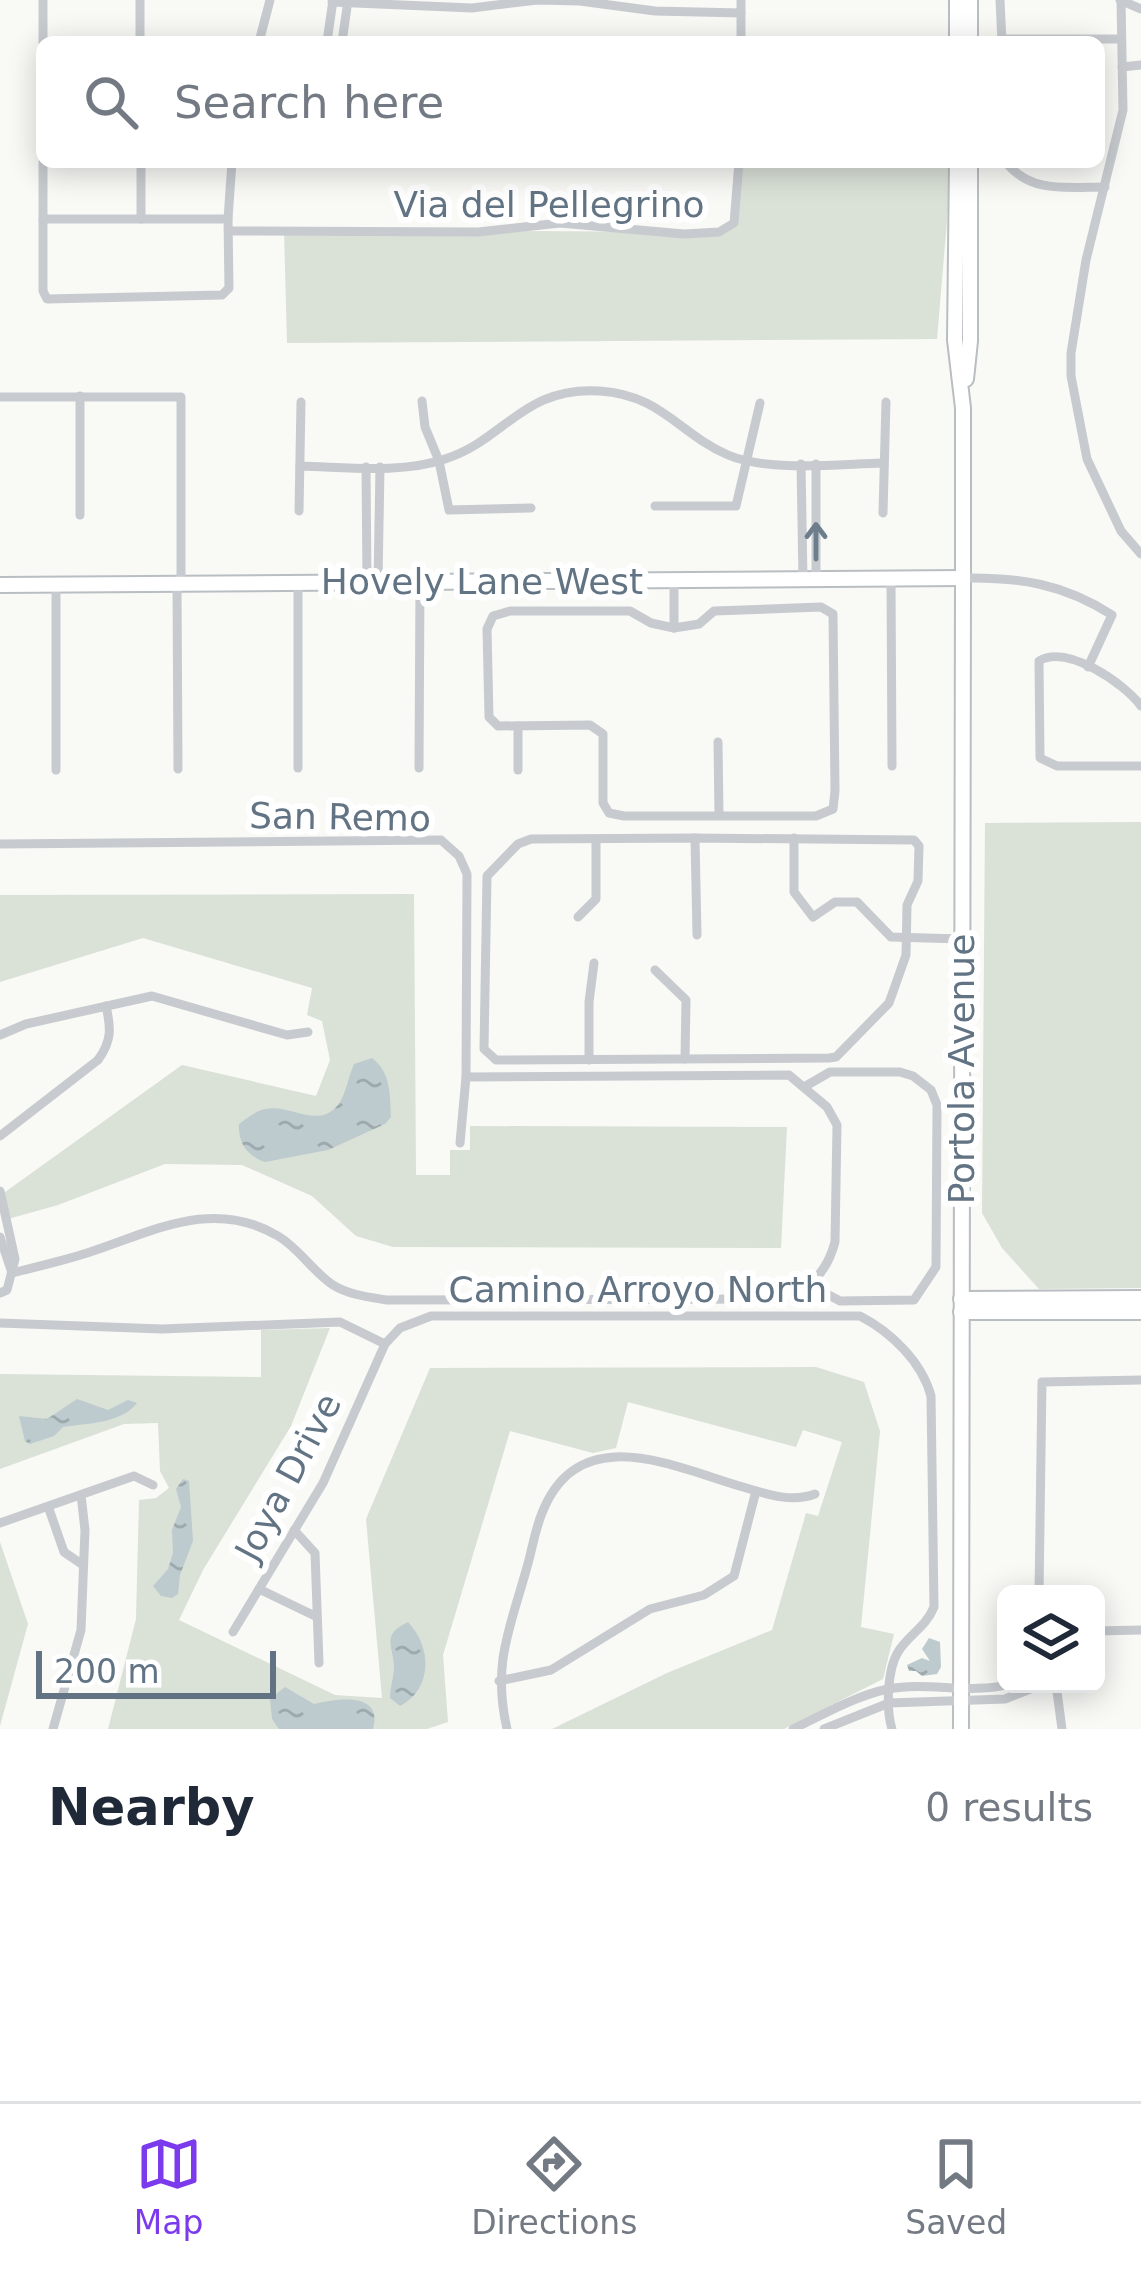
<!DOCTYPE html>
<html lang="en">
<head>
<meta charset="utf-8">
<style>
	body { margin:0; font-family:"DejaVu Sans",sans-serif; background:#f2f2f3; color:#1f2937 }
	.controls { position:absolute; right:36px; bottom:36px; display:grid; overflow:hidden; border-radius:18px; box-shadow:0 6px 30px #0003 }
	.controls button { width:108px; height:108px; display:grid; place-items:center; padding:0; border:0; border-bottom:3px solid #e0e1e3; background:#fff; color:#1f2937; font:60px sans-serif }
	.scale { position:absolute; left:36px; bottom:30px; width:240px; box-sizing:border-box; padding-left:12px; border:6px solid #627484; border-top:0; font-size:33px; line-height:42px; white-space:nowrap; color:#627484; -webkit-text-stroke:9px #fff; paint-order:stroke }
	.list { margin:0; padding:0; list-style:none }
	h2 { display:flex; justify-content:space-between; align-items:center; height:156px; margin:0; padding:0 48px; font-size:51px }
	h2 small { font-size:39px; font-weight:400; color:#747a83 }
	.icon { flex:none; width:66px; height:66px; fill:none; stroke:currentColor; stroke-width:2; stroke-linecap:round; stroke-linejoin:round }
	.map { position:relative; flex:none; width:1141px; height:1729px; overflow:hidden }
	.search { position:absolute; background:#fff; box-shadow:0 6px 30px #0003; left:36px; right:36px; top:36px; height:132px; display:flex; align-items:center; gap:30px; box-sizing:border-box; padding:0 42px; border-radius:18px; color:#747a83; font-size:45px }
	.sheet { height:372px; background:#fff }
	nav { display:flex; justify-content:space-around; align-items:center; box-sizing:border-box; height:168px; border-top:3px solid #e0e1e3; background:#fff; font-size:33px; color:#747a83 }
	nav a { display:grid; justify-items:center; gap:6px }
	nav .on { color:#7c3aed }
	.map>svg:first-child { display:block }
</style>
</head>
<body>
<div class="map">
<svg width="1141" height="1729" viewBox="0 0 1141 1729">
	<defs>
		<pattern id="water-ripples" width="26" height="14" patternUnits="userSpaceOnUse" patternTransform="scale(3)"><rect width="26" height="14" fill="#bdcace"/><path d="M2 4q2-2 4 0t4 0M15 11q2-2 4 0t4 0" fill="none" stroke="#9da9ad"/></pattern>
	</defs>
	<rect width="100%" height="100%" fill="#f9f9f6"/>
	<g fill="#dae1d7">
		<polygon points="736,162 952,162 937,339 287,343 284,230 719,232 734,223"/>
		<polygon points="1141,822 1141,1288 1039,1289 1002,1248 982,1213 985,823"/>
		<polygon points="414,894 416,1175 450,1175 450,1150 470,1150 470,1126 787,1127 781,1248 393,1247 356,1236 312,1196 242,1165 165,1164 58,1205 8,1219 1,1195 182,1065 316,1096 330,1060 322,1021 307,1015 312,988 143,938 0,982 0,895"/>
		<polygon points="330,1328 291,1426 203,1570 179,1620 335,1695 382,1698 366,1519 430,1368 816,1367 864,1382 880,1431 861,1627 894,1634 883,1679 784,1729 552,1729 667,1673 772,1630 806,1513 818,1516 842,1442 803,1430 796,1447 628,1402 616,1448 593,1453 510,1431 443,1655 448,1722 427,1729 108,1729 136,1619 139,1500 156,1498 169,1488 160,1471 158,1423 124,1424 0,1469 0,1374 261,1377 261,1330"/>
		<polygon points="0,1542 28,1624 0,1726"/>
	</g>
	<g fill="url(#water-ripples)">
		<path d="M 372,1058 C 391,1072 390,1095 391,1117 L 385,1124 L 328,1150 L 265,1162 C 247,1156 238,1143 239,1124 C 247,1118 256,1111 265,1109 C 291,1103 320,1132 340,1102 C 346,1092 349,1075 354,1064 Z"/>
		<path d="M 77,1399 L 108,1410 L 128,1400 L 137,1403 C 120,1424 88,1423 63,1427 L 54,1436 L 30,1444 L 25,1441 L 19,1416 L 47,1419 Z"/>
		<polygon points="183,1479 189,1481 193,1541 180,1575 178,1594 172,1598 161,1596 153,1586 168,1569 173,1553 172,1530 181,1507 176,1489"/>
		<path d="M 408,1622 C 432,1647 433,1689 400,1706 L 390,1698 C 390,1688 394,1676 394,1666 C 393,1644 381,1635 408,1622 Z"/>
		<polygon points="929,1638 940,1642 941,1667 937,1674 922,1676 916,1671 909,1671 907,1665 922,1658 930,1661 922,1649"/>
		<path d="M 285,1687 L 314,1704 C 334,1699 384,1690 373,1729 L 279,1729 L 272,1719 L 270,1699 Z"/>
	</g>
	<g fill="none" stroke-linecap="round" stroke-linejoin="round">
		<g stroke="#b9bec3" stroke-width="18">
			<g id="secondary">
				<polyline points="957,0 957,42"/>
				<polyline points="970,0 970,42"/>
				<polyline points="957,162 955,340 963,408 963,578 961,1729"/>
				<polyline points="966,379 970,341 970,162"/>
				<polyline points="0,585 963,578"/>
				<polyline points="961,1299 1141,1298"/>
				<polyline points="961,1312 1141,1312"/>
			</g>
		</g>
		<g stroke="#c7cbcf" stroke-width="9">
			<polyline points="43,0 43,42"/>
			<polyline points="140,0 140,42"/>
			<polyline points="741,0 741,42"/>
			<polyline points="1000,0 1002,42"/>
			<polyline points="1120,0 1141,9"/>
			<polyline points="1121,0 1123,110 1086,260 1071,353 1071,376 1087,459 1121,531 1141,554"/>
			<polyline points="332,2 472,8 537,0 580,1 655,11 741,13"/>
			<polyline points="1002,39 1119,39"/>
			<polyline points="259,42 270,0"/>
			<polyline points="327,42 333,0"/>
			<polyline points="342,42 348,0"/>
			<polyline points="1122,67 1141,65"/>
			<polyline points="43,162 43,291 47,299 222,295 229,288 228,219"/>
			<polyline points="141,162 141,219"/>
			<path d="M 1006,162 C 1030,194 1069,187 1105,187"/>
			<polyline points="43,219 228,219 232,162"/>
			<polyline points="229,231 478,232 560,223 684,234 719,232 734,223 739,162"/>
			<polyline points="80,396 80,515"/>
			<polyline points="0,397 181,397 181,583"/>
			<polyline points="422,401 425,427 439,461 449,510 531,508"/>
			<polyline points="801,464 803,579"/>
			<polyline points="816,464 816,579"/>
			<path d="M 300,466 C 346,467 401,474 445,459 C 505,440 523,386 600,391 C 661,395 678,433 728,455 C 768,472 838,464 882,463"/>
			<polyline points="366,467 367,582"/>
			<polyline points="655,506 736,506 760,403"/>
			<polyline points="299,511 301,402"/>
			<polyline points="883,513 886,402"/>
			<path d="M 963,578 C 1020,577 1064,584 1112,615 L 1088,667"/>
			<polyline points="891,579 892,766"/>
			<polyline points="674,580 674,628"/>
			<polyline points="378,582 380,467"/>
			<polyline points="177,583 178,769"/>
			<polyline points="298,583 298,768"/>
			<polyline points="56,584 56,770"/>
			<polygon points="821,607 833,614 835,791 833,809 816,816 624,816 609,813 603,803 603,734 590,725 498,726 489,717 487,629 493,616 510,611 630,611 651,623 674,628 699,624 714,611"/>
			<path d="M 1141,706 C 1124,683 1067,644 1039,661 L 1040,758 L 1057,766 L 1141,766"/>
			<polyline points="518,726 518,770"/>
			<polyline points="718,742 719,815"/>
			<polyline points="419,768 420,582"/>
			<polygon points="695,838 914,840 919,846 918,881 907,905 906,955 889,1003 836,1057 829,1058 496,1060 484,1049 487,876 518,844 531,839"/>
			<polyline points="695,838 697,935"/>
			<polyline points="794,838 794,892 813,917 835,902 857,902 891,937 962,939"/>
			<polyline points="0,844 441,840 459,856 467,874 466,1077 460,1143"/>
			<polyline points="578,917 596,899 596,839"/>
			<polyline points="655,970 686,1000 685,1059"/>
			<polyline points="0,1035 26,1024 152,996 287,1035 308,1032"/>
			<polyline points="589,1060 589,1002 594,963"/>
			<polyline points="804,1087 830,1072 900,1072 913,1076 931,1090 937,1105 936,1267 914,1300 840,1301 810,1285"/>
			<path d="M 0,1136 L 98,1060 C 112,1041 111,1028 106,1006"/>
			<polyline points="0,1191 15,1259 7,1290 0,1293"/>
			<polyline points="0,1237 12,1273"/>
			<path d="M 12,1273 C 39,1266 67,1260 93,1251 C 156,1230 214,1198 278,1236 C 300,1249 313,1272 333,1285 C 349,1295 369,1297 387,1300 L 778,1299 C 809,1292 827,1272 835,1242 L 837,1125 L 827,1107 L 789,1075 L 466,1077"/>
			<path d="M 0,1323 L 162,1329 L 340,1322 L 385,1344 L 400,1328 L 431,1316 L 860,1316 C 891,1332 922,1362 931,1396 L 934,1607 C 926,1627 908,1635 898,1652 C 887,1670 886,1710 892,1729"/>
			<polyline points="49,1509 64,1552 83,1565"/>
			<polyline points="0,1523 134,1476 153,1485"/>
			<polyline points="294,1530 315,1553 319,1663"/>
			<polyline points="259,1589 315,1616"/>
			<polyline points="1039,1594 1042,1382 1141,1380"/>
			<polyline points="1096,1631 1141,1630"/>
			<polyline points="233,1632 323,1483 385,1344"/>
			<polyline points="499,1681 551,1670 650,1609 704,1595 734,1576 756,1491"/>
			<polyline points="1056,1684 1062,1729"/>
			<polyline points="53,1729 81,1630 85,1530 81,1495"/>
			<path d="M 507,1729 C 492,1663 510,1629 527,1567 C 532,1550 535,1530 542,1513 C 579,1419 674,1467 743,1487 C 766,1494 792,1503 815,1494"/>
			<path d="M 793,1729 C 824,1714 855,1696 888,1689 C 928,1681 970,1695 1010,1684"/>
			<polyline points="824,1729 889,1703 1005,1699 1043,1684"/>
		</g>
		<use href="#secondary" stroke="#fff" stroke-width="14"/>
	</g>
	<defs><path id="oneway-shaft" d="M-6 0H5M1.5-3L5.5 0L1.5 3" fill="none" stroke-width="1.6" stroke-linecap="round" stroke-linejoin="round" transform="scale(3)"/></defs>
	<use stroke="#6c7d8c" href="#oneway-shaft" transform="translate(816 541) rotate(-90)"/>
	<g text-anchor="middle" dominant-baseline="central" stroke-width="12" stroke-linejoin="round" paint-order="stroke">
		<g font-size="36" fill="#627484" stroke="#fff">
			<text x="549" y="204">Via del Pellegrino</text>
			<text x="482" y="581">Hovely Lane West</text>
			<text transform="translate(340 817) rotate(1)">San Remo</text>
			<text transform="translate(961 1069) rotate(-90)">Portola Avenue</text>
			<text x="638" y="1289">Camino Arroyo North</text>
			<text transform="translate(288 1477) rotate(-62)">Joya Drive</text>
		</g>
	</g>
</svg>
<div class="controls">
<button><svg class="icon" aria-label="layers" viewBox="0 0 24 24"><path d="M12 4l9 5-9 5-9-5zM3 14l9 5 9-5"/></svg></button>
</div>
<div class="scale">200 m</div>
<div class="search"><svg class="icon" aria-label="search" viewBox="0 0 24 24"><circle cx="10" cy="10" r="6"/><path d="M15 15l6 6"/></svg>Search here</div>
</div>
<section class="sheet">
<h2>Nearby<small>0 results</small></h2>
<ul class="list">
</ul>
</section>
<nav>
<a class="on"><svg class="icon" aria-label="map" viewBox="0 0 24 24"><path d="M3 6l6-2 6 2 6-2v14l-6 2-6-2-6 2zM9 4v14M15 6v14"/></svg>Map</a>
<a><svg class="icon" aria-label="directions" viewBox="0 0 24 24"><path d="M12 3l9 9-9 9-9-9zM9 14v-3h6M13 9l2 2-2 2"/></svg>Directions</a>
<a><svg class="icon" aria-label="saved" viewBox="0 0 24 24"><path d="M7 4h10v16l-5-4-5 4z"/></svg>Saved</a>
</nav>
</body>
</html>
